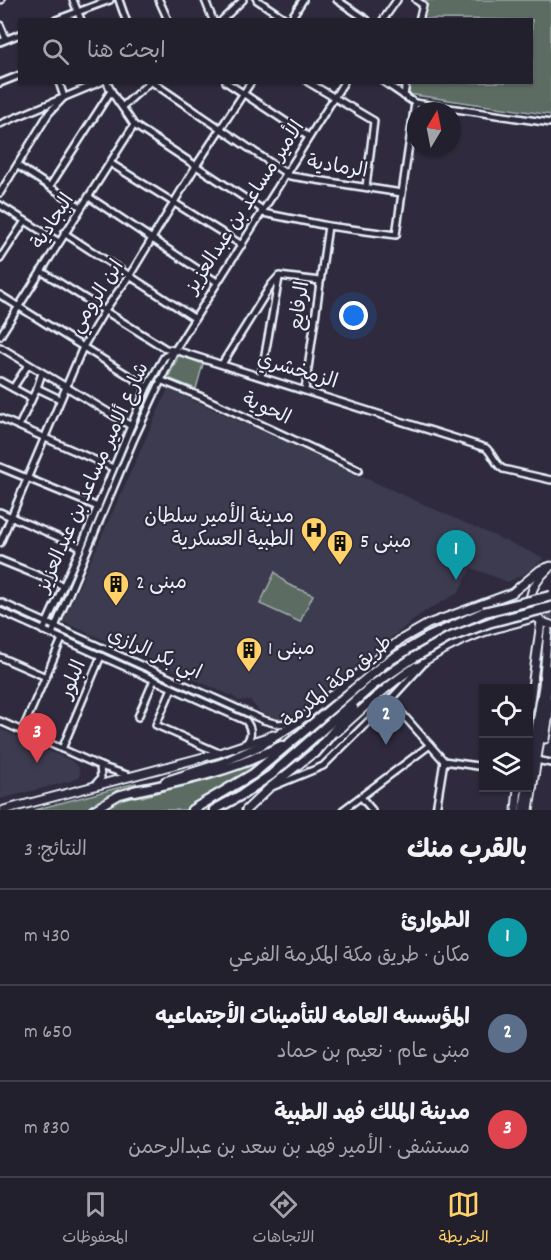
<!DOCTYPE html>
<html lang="ar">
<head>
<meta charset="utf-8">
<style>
	body { margin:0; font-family:Dekko,"Playpen Sans Arabic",sans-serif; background:#2b2836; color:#f1f3f6; direction:rtl }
	.controls { position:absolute; right:18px; bottom:18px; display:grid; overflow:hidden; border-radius:0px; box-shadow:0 2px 4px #0004 }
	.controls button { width:54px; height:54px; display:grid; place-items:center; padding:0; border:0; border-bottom:2px solid #403e4a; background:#23202e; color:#f1f3f6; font:30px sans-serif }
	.compass { position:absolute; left:407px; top:102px; width:54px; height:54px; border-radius:50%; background:#23202e; box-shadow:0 2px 4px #0004; rotate:10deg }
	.you { position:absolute; left:354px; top:316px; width:21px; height:21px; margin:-15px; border:4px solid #fff; border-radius:50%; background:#1a73e8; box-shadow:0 0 0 9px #1a73e833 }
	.badge { display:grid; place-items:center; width:39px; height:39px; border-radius:50%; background:#ffd166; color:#fff; font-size:20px; font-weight:700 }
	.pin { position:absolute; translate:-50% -50px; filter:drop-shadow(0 2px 3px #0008) }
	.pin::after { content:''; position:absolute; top:32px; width:21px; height:18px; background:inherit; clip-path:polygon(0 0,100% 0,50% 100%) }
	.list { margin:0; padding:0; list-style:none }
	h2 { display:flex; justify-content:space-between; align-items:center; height:78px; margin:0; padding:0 24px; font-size:26px }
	h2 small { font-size:20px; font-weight:400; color:#a3a3aa }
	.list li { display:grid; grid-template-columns:39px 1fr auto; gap:18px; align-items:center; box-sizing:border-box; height:96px; padding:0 24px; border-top:2px solid #403e4a }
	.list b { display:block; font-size:22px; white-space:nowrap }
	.list p { margin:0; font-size:20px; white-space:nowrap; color:#a3a3aa }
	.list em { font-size:20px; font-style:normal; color:#a3a3aa }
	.icon { flex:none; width:33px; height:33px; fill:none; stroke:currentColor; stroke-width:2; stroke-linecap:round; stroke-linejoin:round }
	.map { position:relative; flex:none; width:551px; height:810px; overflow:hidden; direction:ltr }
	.search { position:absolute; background:#23202e; box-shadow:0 2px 4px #0004; left:18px; right:18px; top:18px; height:66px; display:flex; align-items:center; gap:15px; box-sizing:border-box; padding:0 21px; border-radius:0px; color:#a3a3aa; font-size:22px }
	.sheet { height:366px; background:#23202e }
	nav { display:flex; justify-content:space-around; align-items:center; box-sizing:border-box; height:84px; border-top:2px solid #403e4a; background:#23202e; font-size:16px; color:#a3a3aa }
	nav a { display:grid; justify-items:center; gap:3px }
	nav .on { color:#ffd166 }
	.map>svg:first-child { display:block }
</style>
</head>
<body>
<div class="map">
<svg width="551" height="810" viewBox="0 0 551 810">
	<rect width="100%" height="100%" fill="#2f2a3d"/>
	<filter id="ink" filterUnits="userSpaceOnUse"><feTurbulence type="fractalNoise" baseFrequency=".0167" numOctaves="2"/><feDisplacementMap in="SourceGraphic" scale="12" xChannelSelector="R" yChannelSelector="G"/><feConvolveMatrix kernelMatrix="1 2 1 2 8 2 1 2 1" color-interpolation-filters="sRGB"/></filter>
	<g filter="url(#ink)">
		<g fill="#3d3a50">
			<polygon points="168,389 443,513 544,558 528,572 508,582 471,568 458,593 421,614 291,718 280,719 267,715 259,711 250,700 239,701 232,696 63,622"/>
			<polygon points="0,729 72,761 78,766 80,772 79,777 71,781 0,799"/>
		</g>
		<g fill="#5d6c62" stroke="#a2aead" stroke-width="1.5">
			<polygon points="423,0 551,0 551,115 408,94 410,83 532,82 532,20 423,19 426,3"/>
			<polygon points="179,355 203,364 196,389 168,378"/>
			<polygon points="275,572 287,584 313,595 300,622 260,604"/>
			<polygon points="260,761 213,810 34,810 136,783 142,797"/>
		</g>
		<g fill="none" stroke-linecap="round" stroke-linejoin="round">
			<polyline stroke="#4b4859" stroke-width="7" stroke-dasharray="7 3.5" stroke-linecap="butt" points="548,629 551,593"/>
			<g stroke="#e8f1f8" stroke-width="10">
				<g id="minor">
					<polyline points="0,0 1,0"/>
					<polyline points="73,0 81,20"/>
					<polyline points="119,0 126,20"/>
					<polyline points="159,0 168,20"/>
					<polyline points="205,0 213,20"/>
					<polyline points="257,0 287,20"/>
					<polyline points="337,0 367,20"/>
					<polyline points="416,0 423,5 419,20"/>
					<polyline points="56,20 110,0"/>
					<polyline points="222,20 243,0"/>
					<polyline points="290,20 303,0"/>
					<polyline points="383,20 397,0"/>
					<polyline points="0,25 6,39"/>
					<polyline points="0,42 20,34"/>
					<path d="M 107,82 C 113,98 126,111 134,125 L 260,208 L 263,213 L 328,226 L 396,235 L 415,103"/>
					<polyline points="152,82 290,176 402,193"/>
					<polyline points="226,82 309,137"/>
					<polyline points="308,82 374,121 366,187"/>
					<polyline points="384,82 415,103 551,123"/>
					<polyline points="0,83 20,75"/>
					<polyline points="404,96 406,82"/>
					<polyline points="123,106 150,82"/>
					<polyline points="0,124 101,82"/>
					<polyline points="110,163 242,245"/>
					<polyline points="18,166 81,207"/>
					<polyline points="50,186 111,91"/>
					<polyline points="0,193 49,113 64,97 59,82"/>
					<polyline points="89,197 217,282"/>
					<polyline points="0,205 59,242"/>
					<polyline points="64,233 194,318"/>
					<polyline points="0,259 25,221"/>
					<path d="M 41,271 L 166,349 L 175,350 L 486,448 C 493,454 495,464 503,469 L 551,480"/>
					<polyline points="0,295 147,387"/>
					<polyline points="0,336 134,125"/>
					<polyline points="0,347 131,426"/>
					<polyline points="222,364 271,285 279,276 320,281"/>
					<polyline points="261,376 279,278"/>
					<polyline points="160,380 202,397 359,470"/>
					<polyline points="0,381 31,398"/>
					<polyline points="13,388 28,365"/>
					<polyline points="37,388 60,399"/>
					<polyline points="305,390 328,226"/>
					<polyline points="0,418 113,468"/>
					<polyline points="19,426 37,388 42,373"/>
					<polyline points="0,467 98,507"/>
					<polyline points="0,512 81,547"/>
					<polyline points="0,543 83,347 105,310 130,275 196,166 251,82"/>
					<polyline points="0,560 64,586"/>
					<polyline points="0,602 263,720 278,724 296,722"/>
					<path d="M 0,611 L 246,721 C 252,729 252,737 245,744"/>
					<polyline points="43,631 81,547 147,387 164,357 174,351"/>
					<polyline points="52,634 133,441 175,350 344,82"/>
					<polyline points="0,657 46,677"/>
					<polyline points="172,688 156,725 219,753"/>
					<polyline points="390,700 444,761 484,767"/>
					<polyline points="138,717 154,680"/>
					<polyline points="0,721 100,766 130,776"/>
					<polyline points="22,731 62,639"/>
					<polyline points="62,749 101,656"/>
					<polyline points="541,761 551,763"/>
					<polyline points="94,786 101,778 100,766"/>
					<polyline points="272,787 323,766 390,700 423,664"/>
					<polyline points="361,797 372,810"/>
					<polyline points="343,810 430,745"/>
					<polyline points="436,810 444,761"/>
				</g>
			</g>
			<g stroke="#e8f1f8" stroke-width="11">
				<g id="major">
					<path d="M 549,568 C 529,585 518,616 551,625"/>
					<polyline points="528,716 541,622"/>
					<path d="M 337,732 C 381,691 420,656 478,634 C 496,627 517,623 536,617"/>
					<polyline points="545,739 551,701"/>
					<polyline points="528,778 543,686 548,631"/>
					<polyline points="165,781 224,762 262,745 298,722 400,640 428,624 512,593 540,570 551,566"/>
					<polyline points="4,810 219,753 273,735"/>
					<polyline points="93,810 119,795 137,790"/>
					<polyline points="246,810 268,789 317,750"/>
					<polyline points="516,810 518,788"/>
					<polyline points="523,810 527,788"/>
					<polyline points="529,810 551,668"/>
				</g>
			</g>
			<g stroke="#e8f1f8" stroke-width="13">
				<g id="highway">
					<polyline points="315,753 353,708"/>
					<path d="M 134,791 C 185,781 234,770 281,746"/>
					<polyline points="192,810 253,774 385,663 427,638 484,612"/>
					<polyline points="214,810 243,794 271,775 373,685 413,658"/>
				</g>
			</g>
			<use href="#minor" stroke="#2f2a3d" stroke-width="5"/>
			<use href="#major" stroke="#2f2a3d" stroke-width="7"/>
			<use href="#highway" stroke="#2f2a3d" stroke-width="8"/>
			<g stroke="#e8f1f8" stroke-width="13" stroke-linecap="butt">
				<g id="highway-bridge">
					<polyline points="484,612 551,596"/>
					<polyline points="413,658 448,638 491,622 551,607"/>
				</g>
			</g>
			<use href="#highway-bridge" stroke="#2f2a3d" stroke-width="8"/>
		</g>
	</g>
	<defs>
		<g id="hospital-pin" transform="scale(1.35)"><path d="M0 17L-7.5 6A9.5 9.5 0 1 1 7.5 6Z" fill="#ffd166" stroke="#2f2a3d"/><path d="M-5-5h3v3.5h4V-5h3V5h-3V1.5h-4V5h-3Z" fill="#111"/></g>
		<g id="building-pin" transform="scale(1.35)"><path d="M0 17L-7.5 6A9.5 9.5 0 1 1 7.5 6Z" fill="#ffd166" stroke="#2f2a3d"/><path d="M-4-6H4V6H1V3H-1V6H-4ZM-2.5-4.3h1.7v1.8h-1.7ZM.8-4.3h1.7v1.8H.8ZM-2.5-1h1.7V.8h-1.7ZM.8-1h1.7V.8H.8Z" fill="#111"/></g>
	</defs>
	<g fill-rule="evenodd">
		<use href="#hospital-pin" x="314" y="530"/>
		<use href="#building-pin" x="340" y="543"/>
		<use href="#building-pin" x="116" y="584"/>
		<use href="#building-pin" x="249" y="650"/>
	</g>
	<g text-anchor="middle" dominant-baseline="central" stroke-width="4.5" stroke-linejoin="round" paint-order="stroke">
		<g font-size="20" fill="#e8f1f8" stroke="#2f2a3d">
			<text transform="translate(337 168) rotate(9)">الرمادية</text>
			<text transform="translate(246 208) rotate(-57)">الأمير مساعد بن عبدالعزيز</text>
			<text transform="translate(54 222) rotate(-57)">البجادية</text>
			<text transform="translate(98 297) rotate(-57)">ابن الرومي</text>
			<text transform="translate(301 306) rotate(-82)">الرفايع</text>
			<text transform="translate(297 372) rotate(17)">الزمخشري</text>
			<text transform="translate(266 410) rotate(25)">الحوية</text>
			<text transform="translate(94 478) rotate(-66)">شارع ألامير مساعد بن عبدالعزيز</text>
			<text transform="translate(154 655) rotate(24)">ابي بكر الرازي</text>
			<text transform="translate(74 680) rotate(-67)">البلور</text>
			<text transform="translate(338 683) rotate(-39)">طريق مكة المكرمة</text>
		</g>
		<g font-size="20" fill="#e8f1f8" stroke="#2f2a3d" text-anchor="start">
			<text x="294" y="518" text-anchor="end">مدينة الأمير سلطان<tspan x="294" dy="23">الطبية العسكرية</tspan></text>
			<text x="360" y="543">مبنى 5</text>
			<text x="136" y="584">مبنى 2</text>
			<text x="268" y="650">مبنى 1</text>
		</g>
	</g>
</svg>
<div class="controls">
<button><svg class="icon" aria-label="locate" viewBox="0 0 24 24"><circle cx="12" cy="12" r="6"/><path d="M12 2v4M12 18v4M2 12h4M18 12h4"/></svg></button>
<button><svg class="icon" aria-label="layers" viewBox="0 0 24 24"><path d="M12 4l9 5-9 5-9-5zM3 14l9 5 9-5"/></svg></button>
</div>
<svg class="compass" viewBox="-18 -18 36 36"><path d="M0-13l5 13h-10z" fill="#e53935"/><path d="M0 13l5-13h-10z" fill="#a3a3aa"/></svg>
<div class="you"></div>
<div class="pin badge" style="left:456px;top:580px;background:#0f9aa8">1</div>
<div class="pin badge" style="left:386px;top:745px;background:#5c6f8a">2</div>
<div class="pin badge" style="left:37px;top:763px;background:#e0444e">3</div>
<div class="search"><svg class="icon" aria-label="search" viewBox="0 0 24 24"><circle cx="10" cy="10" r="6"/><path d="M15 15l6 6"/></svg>ابحث هنا</div>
</div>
<section class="sheet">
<h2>بالقرب منك<small>النتائج: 3</small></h2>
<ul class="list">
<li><span class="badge" style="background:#0f9aa8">1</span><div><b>الطوارئ</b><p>مكان · طريق مكة المكرمة الفرعي</p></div><em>430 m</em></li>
<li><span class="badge" style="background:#5c6f8a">2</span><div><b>المؤسسه العامه للتأمينات الأجتماعيه</b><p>مبنى عام · نعيم بن حماد</p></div><em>650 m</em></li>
<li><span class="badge" style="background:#e0444e">3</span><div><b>مدينة الملك فهد الطبية</b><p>مستشفى · الأمير فهد بن سعد بن عبدالرحمن</p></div><em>830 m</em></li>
</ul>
</section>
<nav>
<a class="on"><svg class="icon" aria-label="map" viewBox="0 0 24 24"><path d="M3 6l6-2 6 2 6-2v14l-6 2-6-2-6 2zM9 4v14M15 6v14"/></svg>الخريطة</a>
<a><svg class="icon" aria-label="directions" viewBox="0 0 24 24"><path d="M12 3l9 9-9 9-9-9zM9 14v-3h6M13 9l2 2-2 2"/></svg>الاتجاهات</a>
<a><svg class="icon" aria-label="saved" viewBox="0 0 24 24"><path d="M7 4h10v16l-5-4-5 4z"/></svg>المحفوظات</a>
</nav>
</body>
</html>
